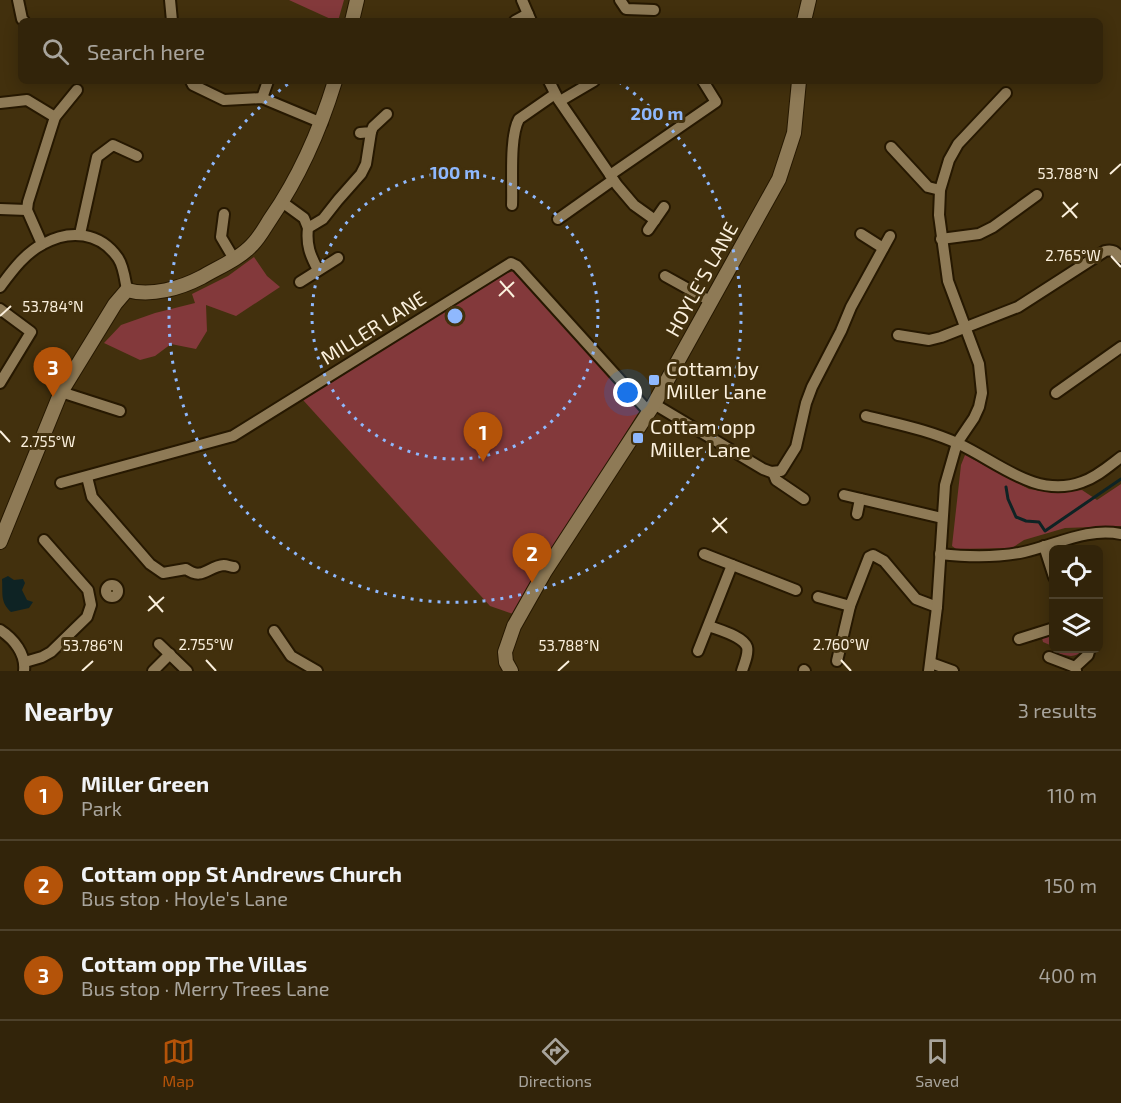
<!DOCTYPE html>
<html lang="en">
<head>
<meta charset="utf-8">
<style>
	body { margin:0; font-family:"Exo 2",sans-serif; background:#3d3018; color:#f1f3f6 }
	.controls { position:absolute; right:18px; bottom:18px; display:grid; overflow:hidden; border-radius:9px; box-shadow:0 3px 15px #0003 }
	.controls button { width:54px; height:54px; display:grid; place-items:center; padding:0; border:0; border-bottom:2px solid #4d412b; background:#32240a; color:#f1f3f6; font:30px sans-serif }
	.you { position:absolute; left:628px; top:393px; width:21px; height:21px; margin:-15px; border:4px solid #fff; border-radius:50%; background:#1a73e8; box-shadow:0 0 0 9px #1a73e833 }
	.badge { display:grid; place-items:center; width:39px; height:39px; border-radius:50%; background:#b45309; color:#fff; font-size:20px; font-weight:700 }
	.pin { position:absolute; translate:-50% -50px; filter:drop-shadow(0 2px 3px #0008) }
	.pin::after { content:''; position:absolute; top:32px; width:21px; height:18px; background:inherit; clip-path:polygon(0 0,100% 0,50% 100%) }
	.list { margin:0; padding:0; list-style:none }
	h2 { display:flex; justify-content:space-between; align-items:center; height:78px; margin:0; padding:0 24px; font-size:26px }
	h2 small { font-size:20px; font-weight:400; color:#a8a49c }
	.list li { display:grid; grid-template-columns:39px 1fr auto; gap:18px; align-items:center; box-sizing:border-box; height:90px; padding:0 24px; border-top:2px solid #4d412b }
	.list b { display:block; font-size:22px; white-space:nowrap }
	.list p { margin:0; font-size:20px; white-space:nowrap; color:#a8a49c }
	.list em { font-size:20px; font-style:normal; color:#a8a49c }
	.icon { flex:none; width:33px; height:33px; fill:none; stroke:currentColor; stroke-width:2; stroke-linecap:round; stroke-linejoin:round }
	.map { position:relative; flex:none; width:1121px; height:671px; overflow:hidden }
	.search { position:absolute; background:#32240a; box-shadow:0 3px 15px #0003; left:18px; right:18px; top:18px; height:66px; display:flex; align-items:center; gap:15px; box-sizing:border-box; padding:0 21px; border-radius:9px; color:#a8a49c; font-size:22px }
	.sheet { height:348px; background:#32240a }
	nav { display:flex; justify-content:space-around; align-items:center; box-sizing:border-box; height:84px; border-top:2px solid #4d412b; background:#32240a; font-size:16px; color:#a8a49c }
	nav a { display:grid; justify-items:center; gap:3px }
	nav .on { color:#b45309 }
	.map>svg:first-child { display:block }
</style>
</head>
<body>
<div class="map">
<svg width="1121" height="671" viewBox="0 0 1121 671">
	<rect width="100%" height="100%" fill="#42300d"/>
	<g fill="#83393b">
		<polygon points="289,0 344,0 338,21 335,21"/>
		<polygon points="254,257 267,276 280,287 236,316 206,305 207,331 196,349 171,344 155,356 140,360 104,343 121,325 155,313 195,303 192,294 228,276"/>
		<polygon points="514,271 640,410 513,614 490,606 303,400 504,274"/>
		<polygon points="965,455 1029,489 1056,493 1082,490 1097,500 1121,484 1121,526 1065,528 1024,540 1012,548 956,549 952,546 961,465"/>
		<path d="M 1053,634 L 1054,648 L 1083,649 C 1075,660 1067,655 1055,653 L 1050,645 L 1043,642 L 1042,638 Z"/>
	</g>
	<path fill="#0e2324" d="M 8,576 L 14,580 L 23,579 L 25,583 L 22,590 L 27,600 L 33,602 L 29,608 L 11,612 C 0,602 3,594 2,579 Z"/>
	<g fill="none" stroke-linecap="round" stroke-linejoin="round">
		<polyline stroke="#0e2324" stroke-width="3" points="1006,487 1008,499 1016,517 1026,521 1039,522 1045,531 1121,479"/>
		<g stroke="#261801" stroke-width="14">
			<g id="minor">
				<polyline points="18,0 22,19 24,21"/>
				<polyline points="170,0 172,21"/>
				<polyline points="522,0 531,21"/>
				<polyline points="620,0 626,9 654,10"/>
				<polyline points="515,21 528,14"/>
				<polyline points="191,81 193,85 224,100 262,98 322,123"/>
				<polyline points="549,81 558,99 617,185 634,205 655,220"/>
				<polyline points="262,98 268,81"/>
				<polyline points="560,101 594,81"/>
				<polyline points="0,103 27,100 55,117"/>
				<polyline points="360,133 371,132 373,127 387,114"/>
				<polyline points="891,147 928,187 940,190"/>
				<polyline points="610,175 716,102 703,81"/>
				<polyline points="282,202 304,218 308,228"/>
				<path d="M 512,205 C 513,184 509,137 519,119 L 555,94"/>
				<polyline points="0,209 27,210"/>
				<polyline points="224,214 221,237 234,259"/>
				<polyline points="558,219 613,180"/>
				<polyline points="648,230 664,207"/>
				<polyline points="80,234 97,157 113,145 137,156"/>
				<polyline points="861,234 883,248"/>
				<polyline points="941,239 979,234 993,227 1037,195"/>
				<polyline points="42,244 27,210 28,202 55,117 77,90"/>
				<path d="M 318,270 C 310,255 306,245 308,228 L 323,219 L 338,200 L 361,174 L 366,164 L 371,132"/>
				<polyline points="665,276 710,301"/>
				<polyline points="300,282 338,258"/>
				<path d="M 0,287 C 12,271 25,253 43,244 C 70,229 100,232 118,258 C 124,267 125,280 127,290"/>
				<polyline points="0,309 31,332 0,383"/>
				<path d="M 898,335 L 929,340 L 941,337 L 1018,307 L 1105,251 C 1113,249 1116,252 1121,258"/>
				<polyline points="61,392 120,411"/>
				<polyline points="1056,393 1121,347"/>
				<polyline points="654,404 763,469 771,472 781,471 796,447 806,403 812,387 841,331 851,307 890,236"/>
				<path d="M 866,416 C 897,424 929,430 959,444 C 998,462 1036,499 1082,482 C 1097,477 1109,466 1121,457"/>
				<polyline points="773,472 776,480 804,499"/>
				<path d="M 87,477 L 92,497 L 150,564 L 163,573 L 186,569 C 203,581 208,566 224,565 C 227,565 231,567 234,567"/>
				<polyline points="61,483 233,436 511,263 517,266 649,412"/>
				<polyline points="844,495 942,518"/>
				<polyline points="857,514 860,499"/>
				<polyline points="1044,546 1054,577"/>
				<polyline points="704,554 796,590"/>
				<path d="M 940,554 C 968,557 996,558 1024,552 C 1056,545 1088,527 1121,534"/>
				<circle cx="112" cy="591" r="6"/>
				<polyline points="818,597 850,606"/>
				<path d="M 709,626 C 719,630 743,636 747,647 C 749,654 744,664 742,671"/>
				<path d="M 0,630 C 14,639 26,654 24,671"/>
				<polyline points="274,631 291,656 317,671"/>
				<polyline points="1019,639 1054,628"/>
				<polyline points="159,644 187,671"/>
				<polyline points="698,651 732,565"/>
				<polyline points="1049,657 1075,667"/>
				<polyline points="837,661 850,606 869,557 873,555 884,561 916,599 937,607"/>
				<polyline points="25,662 42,657 51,652 87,617 91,605 88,590 44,540"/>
				<polyline points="931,663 953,671"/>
				<polyline points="804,670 805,671"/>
				<polyline points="153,671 170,654"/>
				<polyline points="929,671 937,607 945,485 957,443 974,418 979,407 982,393 979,364 948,281 939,215 940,190 949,160 958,144 1006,93"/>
				<polyline points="1076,671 1075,667 1088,655 1090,648"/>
			</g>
		</g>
		<g stroke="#261801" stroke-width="16">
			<g id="tertiary">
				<polyline points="352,21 357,0"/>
				<polyline points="804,21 809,0"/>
				<path d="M 0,542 L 61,392 L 115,304 L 127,290 C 151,297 181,288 202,277 C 219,267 239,259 252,245 C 260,237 265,227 271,218 C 300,176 320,130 335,81"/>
				<polyline points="511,671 506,662 505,652 514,626 544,573 654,404 779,179 794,133 799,81"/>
			</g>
		</g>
		<use href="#minor" stroke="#8e7a56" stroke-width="10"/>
		<use href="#tertiary" stroke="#8e7a56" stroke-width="14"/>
	</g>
	<path fill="none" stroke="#fbf0dd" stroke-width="2" d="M 1110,174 L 1121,164M 1063,202 L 1077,218M 1062,217 L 1078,203M 1111,256 L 1121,267M 500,281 L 514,297M 499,296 L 514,282M 0,316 L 11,306M 0,431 L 10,442M 713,518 L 727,533M 712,532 L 727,518M 149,596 L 163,612M 148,611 L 164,597M 206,660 L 216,671M 841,660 L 851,671M 82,671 L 93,661M 558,671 L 569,661"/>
	<g fill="none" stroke="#8fb8fd" stroke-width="3" stroke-dasharray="3 6">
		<circle cx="455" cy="316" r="143"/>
		<path d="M619 82A286 286 0 1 1 291 82"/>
	</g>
	<g fill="#8fb8fd" stroke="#42300d" stroke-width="2">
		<rect x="648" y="374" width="12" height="12" rx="3"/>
		<rect x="632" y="432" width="12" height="12" rx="3"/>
	</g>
	<g text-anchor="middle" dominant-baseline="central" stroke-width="6" stroke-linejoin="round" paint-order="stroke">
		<g font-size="20" fill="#fbf0dd" stroke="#42300d">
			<text transform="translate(701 279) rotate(-61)">HOYLE'S LANE</text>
			<text transform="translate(373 327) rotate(-32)">MILLER LANE</text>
		</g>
		<g font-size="20" fill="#fbf0dd" stroke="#42300d" text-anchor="start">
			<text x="666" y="368">Cottam by<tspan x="666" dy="23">Miller Lane</tspan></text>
			<text x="650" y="426">Cottam opp<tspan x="650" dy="23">Miller Lane</tspan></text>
		</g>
	</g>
	<g font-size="15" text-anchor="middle" fill="#fbf0dd" stroke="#42300d" stroke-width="6" stroke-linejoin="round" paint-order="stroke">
		<text x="1068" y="179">53.788°N</text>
		<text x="1073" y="261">2.765°W</text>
		<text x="53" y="312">53.784°N</text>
		<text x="48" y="447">2.755°W</text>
		<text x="206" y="650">2.755°W</text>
		<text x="841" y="650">2.760°W</text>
		<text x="93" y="651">53.786°N</text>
		<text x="569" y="651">53.788°N</text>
	</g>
	<circle cx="455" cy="316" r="9" fill="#8fb8fd" stroke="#42300d" stroke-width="3"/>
	<g font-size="18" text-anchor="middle" font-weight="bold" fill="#8fb8fd" stroke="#42300d" stroke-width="6" stroke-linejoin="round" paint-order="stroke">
		<text x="657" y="120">200 m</text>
		<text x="455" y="179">100 m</text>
	</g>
</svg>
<div class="controls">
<button><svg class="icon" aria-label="locate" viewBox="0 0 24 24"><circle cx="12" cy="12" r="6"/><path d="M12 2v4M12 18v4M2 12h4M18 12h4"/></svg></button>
<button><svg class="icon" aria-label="layers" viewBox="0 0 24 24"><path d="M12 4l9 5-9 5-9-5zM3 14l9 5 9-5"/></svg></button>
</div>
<div class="you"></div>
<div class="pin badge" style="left:483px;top:462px">1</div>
<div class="pin badge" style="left:532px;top:583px">2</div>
<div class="pin badge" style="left:53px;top:397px">3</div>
<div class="search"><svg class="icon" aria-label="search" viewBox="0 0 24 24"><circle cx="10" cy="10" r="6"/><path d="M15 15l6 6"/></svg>Search here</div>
</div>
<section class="sheet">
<h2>Nearby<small>3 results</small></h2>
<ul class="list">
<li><span class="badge">1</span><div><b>Miller Green</b><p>Park</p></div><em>110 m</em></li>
<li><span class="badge">2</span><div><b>Cottam opp St Andrews Church</b><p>Bus stop · Hoyle's Lane</p></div><em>150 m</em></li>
<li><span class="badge">3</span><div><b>Cottam opp The Villas</b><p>Bus stop · Merry Trees Lane</p></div><em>400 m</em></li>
</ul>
</section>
<nav>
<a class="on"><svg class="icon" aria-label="map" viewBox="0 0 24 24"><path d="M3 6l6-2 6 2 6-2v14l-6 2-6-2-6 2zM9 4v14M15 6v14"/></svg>Map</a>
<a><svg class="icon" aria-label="directions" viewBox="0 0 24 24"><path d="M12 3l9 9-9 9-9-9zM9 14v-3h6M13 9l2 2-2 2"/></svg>Directions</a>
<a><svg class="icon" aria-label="saved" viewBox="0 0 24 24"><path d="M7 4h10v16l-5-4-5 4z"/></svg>Saved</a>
</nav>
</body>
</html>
